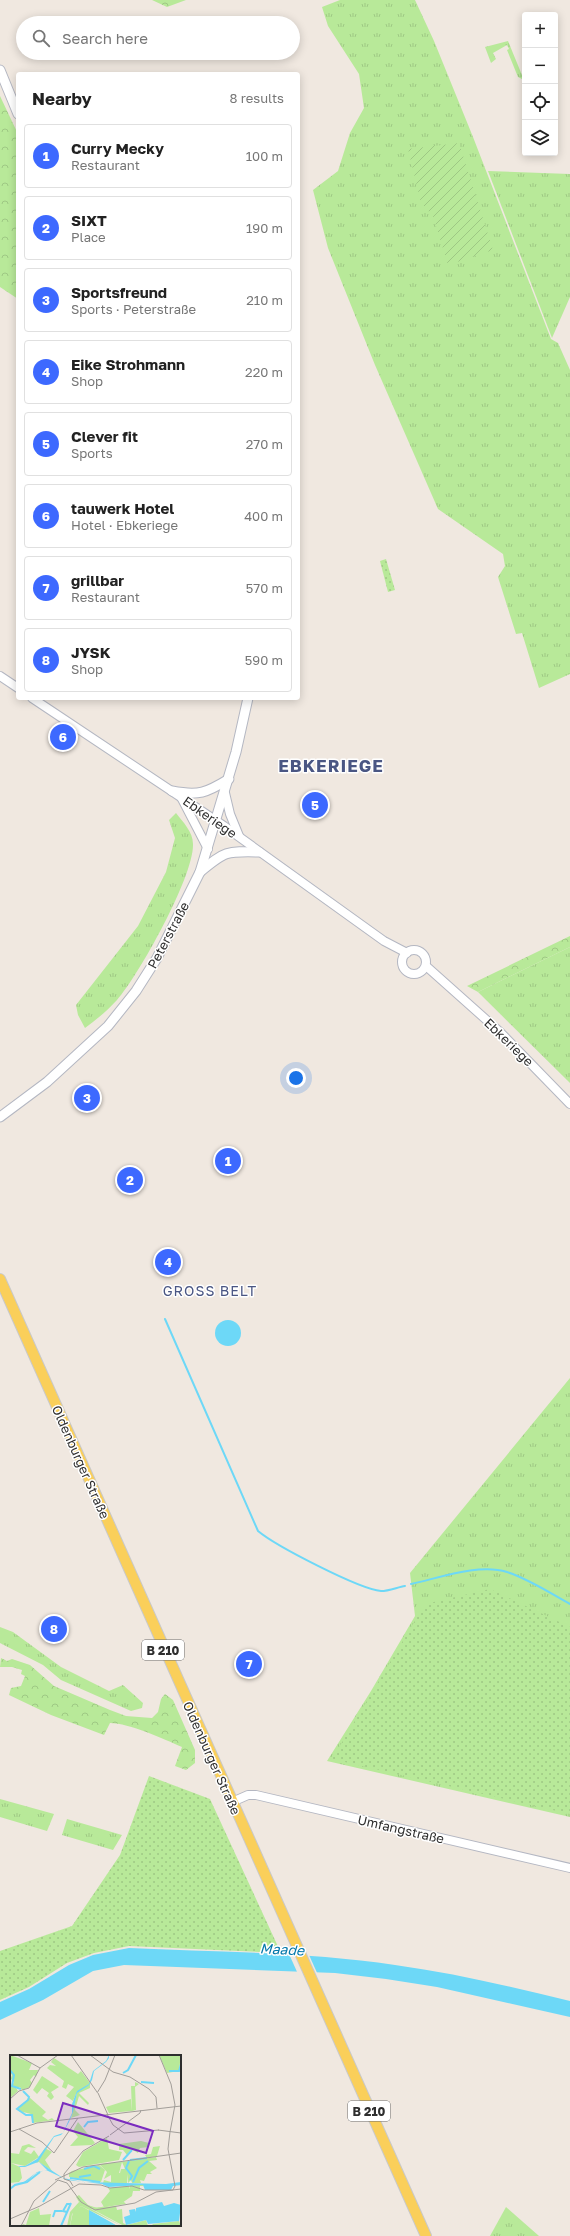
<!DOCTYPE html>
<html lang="en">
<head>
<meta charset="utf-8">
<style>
	body { margin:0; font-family:"Golos Text",sans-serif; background:#f2f2f2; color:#222 }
	.controls { position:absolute; right:12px; top:12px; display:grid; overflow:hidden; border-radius:4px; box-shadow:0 2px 10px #0003 }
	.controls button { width:36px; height:36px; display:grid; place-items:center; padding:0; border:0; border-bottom:1px solid #e0e0e0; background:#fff; color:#222; font:20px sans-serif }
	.you { position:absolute; left:296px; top:1078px; width:14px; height:14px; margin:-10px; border:3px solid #fff; border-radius:50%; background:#1a73e8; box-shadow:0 0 0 6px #1a73e833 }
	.badge { display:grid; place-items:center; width:26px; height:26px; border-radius:50%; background:#3d69ff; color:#fff; font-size:13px; font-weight:700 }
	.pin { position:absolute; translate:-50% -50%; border:2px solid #fff; box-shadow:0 1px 4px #0006 }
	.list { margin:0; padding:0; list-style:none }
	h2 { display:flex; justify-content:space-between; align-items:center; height:52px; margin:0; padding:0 16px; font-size:17px }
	h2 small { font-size:13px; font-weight:400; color:#767676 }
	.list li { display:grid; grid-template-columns:26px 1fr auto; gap:12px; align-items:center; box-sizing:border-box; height:64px; margin:0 8px 8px; padding:0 8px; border:1px solid #e0e0e0; border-radius:4px }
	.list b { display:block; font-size:15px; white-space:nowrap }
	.list p { margin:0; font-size:13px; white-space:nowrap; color:#767676 }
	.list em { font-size:13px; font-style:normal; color:#767676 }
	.icon { flex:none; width:22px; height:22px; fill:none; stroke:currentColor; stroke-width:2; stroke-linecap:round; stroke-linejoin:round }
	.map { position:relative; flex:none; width:570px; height:2236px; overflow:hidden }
	.search { position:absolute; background:#fff; box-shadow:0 2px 10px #0003; left:16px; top:16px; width:284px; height:44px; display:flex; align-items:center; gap:10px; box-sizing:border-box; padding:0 14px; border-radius:22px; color:#767676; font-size:15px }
	.panel { position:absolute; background:#fff; box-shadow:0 2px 10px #0003; left:16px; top:72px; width:284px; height:628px; border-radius:4px }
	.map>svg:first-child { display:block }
</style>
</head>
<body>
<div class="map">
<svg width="570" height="2236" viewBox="0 0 570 2236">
	<defs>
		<pattern id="grass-tufts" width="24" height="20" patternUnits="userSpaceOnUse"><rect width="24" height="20" fill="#b8e999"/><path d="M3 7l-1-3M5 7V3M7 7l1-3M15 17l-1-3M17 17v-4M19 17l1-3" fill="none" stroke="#9ec884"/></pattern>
		<pattern id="forest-crowns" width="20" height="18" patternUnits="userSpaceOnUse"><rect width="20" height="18" fill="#b8e999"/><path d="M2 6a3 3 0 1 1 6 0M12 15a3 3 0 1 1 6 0" fill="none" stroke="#9ec884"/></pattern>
		<pattern id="park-dots" width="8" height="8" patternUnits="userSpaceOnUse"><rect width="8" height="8" fill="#b8e999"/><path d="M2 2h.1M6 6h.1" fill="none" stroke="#9ec884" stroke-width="1.8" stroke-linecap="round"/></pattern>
		<pattern id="garden-furrows" width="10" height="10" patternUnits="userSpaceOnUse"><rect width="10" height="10" fill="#b8e999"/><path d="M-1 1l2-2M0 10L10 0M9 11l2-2" fill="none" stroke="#9ec884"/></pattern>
	</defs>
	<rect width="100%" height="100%" fill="#f0e8e0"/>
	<g fill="url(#grass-tufts)">
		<polygon points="340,0 415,0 434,41 473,137 551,339 558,343 570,370 570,674 539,688 522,633 516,634 498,577 505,566 503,554 438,509 375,365 328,248 313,190 338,171 350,133 364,108 359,74 328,26 322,7"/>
		<polygon points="508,41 524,80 518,77 507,50 509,49 507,45 493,53 496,59 491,63 485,47"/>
		<polygon points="488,171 570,174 570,297 552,338"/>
		<path d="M 176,813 C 183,822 193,832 193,844 C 194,876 139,975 117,1000 C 108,1010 96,1020 85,1028 L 78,1015 L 76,1005 L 138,926 L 166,872 L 175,838 L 169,820 Z"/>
		<polygon points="570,947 570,1083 478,992"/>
		<polygon points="570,1378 570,1817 327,1761 371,1691 415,1616 410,1573"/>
		<polygon points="0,1627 13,1632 61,1667 109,1691 123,1685 143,1703 142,1708 131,1711 61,1680 43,1665 0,1643"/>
		<polygon points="0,1799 54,1814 47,1831 0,1817"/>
		<polygon points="67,1819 122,1835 113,1850 62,1835"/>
		<polygon points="506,2207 539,2236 490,2236"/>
	</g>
	<g fill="url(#forest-crowns)">
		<polygon points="152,0 186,0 167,7"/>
		<polygon points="0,96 18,134 18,299 0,287"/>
		<polygon points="570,936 570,947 478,992 467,986"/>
		<path d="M 1,1658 L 7,1661 L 12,1659 L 30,1665 L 54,1686 L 110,1710 L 126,1716 L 152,1718 L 158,1712 L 161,1699 L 165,1694 L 173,1700 L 195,1750 L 195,1763 L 186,1770 L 175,1766 L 182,1747 C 164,1739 129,1723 110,1723 L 104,1735 L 51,1715 L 9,1695 L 11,1688 L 21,1686 L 25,1676 L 21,1674 L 22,1670 L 12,1667 L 0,1667 Z"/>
	</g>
	<g fill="url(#park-dots)">
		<polygon points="386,559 395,590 388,592 380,561"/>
		<polygon points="490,1589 570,1627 570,1814 332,1759 425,1604"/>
		<polygon points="149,1776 210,1799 281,1953 129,1946 94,1953 67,1963 29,1987 0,2000 0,1951 72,1926 120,1855"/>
	</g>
	<polygon fill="url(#garden-furrows)" points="459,143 493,250 448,265 433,216 421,203 408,149"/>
	<g fill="#6dd8f7">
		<circle cx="228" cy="1333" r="13"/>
		<path d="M 129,1948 C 216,1952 310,1952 395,1965 C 454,1973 512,1987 570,2001 L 570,2017 L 437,1987 L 386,1979 L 335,1973 L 124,1965 L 93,1971 L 43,2000 L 0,2020 L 0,2002 L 29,1989 L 69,1965 L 93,1955 Z"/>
	</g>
	<polygon fill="#f0e8e0" points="289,1954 309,1955 318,1975 298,1974"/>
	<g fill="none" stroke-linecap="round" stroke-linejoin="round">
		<g stroke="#6dd8f7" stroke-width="2">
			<path d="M 165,1319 L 258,1531 C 276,1546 359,1589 381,1591 C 389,1591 398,1587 405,1586"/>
			<path d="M 411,1584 C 439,1578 479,1563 507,1572 C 529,1579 550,1593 570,1604"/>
		</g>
		<g stroke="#b4b7c2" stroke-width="10">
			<g id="tertiary">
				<polyline points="0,676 18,688"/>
				<polyline points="32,698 224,826 384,941 407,953"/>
				<polyline points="225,793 230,814 239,836"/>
				<polyline points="182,799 208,849"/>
				<circle cx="414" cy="962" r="12"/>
				<polyline points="426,966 500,1032 570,1104"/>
				<polyline points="232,1802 248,1795 256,1795 570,1868"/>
			</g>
		</g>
		<g stroke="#b4b7c2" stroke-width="11">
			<g id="secondary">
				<polyline points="0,70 18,114"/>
				<path d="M 172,791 C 199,796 206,793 229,779"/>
				<path d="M 200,872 C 225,851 226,851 259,852"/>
				<polyline points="0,1117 47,1082 108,1026 136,991 157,958 200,872 236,752 248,698"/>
			</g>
		</g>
		<g stroke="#c9c9c9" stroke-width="12">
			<polyline id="primary" points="0,1279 426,2236"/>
		</g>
		<use href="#tertiary" stroke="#fff" stroke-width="8"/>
		<use href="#secondary" stroke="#fff" stroke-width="9"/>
		<use href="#primary" stroke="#facf5a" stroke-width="10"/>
	</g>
	<g text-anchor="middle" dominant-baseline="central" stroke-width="3" stroke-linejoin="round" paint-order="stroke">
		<g fill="#fff" stroke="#6d6d6d" stroke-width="1">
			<rect x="142" y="1640" width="42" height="20" rx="3"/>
			<rect x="348" y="2101" width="42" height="20" rx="3"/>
		</g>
		<g font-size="12" font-weight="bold" fill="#2e2e2e">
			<text x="163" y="1650">B 210</text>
			<text x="369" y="2111">B 210</text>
		</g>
		<g font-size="13" fill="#2e2e2e" stroke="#fff">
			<text transform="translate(210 817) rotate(35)">Ebkeriege</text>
			<text transform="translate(168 935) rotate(-62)">Peterstraße</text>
			<text transform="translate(509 1042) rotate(44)">Ebkeriege</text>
			<text transform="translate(81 1462) rotate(66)">Oldenburger Straße</text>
			<text transform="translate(212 1758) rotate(66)">Oldenburger Straße</text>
			<text transform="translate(401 1829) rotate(13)">Umfangstraße</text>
		</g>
		<g font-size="14" letter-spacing="1" fill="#4a5683" stroke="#fff">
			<text x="210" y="1290">GROSS BELT</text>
		</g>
		<g font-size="14" font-style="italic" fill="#0478ab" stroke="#fff">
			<text transform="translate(282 1949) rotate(3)">Maade</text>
		</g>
		<g font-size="17" font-weight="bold" letter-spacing="1" fill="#4a5683" stroke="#fff">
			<text x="331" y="765">EBKERIEGE</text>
		</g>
	</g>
	<g transform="translate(10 2055)">
		<rect width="171" height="171" fill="#f0e8e0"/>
		<path d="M 0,0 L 22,8 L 19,15 L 28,15 L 26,22 L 24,20 L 20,25 L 22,28 L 20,32 L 12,35 L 10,32 L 6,33 L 8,36 L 0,43 L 0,30 L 2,31 L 4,27 L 2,24 L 0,26 L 2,20 L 0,17 ZM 44,3 L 68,19 L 71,16 L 80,28 L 66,39 L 63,46 L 56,41 L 64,32 L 58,29 L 56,34 L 52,32 L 54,26 L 37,13 L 40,10 L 46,11 L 41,7 ZM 32,21 L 49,32 L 41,37 L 44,42 L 41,45 L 37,41 L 39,38 L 32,33 L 27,39 L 23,35 ZM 19,42 L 36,57 L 32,61 L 38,65 L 42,63 L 44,65 L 23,68 L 21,59 L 9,56 L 8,52 L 14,49 ZM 121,44 L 122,56 L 99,58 L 96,52 ZM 68,67 L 85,88 L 82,90 L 60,91 L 68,82 L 63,76 ZM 97,83 L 99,94 L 112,97 L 109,105 L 69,112 L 66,110 L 73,97 ZM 131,86 L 139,88 L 139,92 L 130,93 L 128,98 L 121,94 L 117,100 L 113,95 L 109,95 L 109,89 ZM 19,89 L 26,93 L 18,92 L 14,96 L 21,99 L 24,95 L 29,102 L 15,111 L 1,108 L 10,112 L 12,123 L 9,127 L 0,128 L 0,96 L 1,98 L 9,99 L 12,91 ZM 35,93 L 42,97 L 35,105 L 42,116 L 29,107 L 26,108 ZM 146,102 L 147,105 L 139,106 L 147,113 L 140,117 L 142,119 L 137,119 L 134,126 L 130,125 L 131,128 L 122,128 L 121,125 L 118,128 L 117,119 L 110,118 L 111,114 L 115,114 L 112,107 ZM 89,110 L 95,115 L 91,127 L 59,122 L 59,118 L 62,116 ZM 69,140 L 78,150 L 87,153 L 114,147 L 116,149 L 81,154 L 112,171 L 71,151 L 62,159 L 60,171 L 57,171 L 60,157 L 69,147 L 66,142 ZM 29,153 L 30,160 L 41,159 L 39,171 L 12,171 L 13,169 L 16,170 L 20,157 Z" fill="#b8e999"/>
		<path d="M 125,27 L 129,29 L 125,32 L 126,55 L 122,56 L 121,31 L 125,31 ZM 120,130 L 133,130 L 134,131 L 130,131 L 130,136 L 123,136 L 122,141 L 112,148 L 94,152 L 91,147 L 100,136 L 98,133 L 119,131 L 120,134 ZM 106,151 L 107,155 L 112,154 L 113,168 L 117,170 L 136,165 L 138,171 L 114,171 L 80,153 ZM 169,166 L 171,171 L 142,170 L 143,169 Z" fill="#b8e999"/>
		<path d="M 71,151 L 73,152 L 107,171 L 60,171 L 63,157 Z" fill="#b8e999"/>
		<path d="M 80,28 L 80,33 L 69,38 L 79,48 L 78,50 L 69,41 L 65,55 L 70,60 L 61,63 L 67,38 Z" fill="#b8e999"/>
		<path d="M 149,0 L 171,0 L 169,16 L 157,18 ZM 150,91 L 147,101 L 137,103 L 135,100 L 141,99 L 143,92 ZM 112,107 L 109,118 L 117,118 L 117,128 L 93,128 L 94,125 L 101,127 L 101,120 L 94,124 L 97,117 L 89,109 Z" fill="#b8e999"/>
		<path d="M 99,0 L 99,3 L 96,7 L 84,16 L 82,25 L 79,30 L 67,38 L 63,57 L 59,67 L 53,78 L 51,80 L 44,82 L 28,107 L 15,112 L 10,112 L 8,111 L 15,111 L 27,104 L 44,81 L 53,78 L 62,58 L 62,49 L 67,36 L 79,29 L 83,16 L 96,6 ZM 29,107 L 53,123 L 73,127 L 156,129 L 171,127 L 171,130 L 163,131 L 161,135 L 135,135 L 133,130 L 98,132 L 92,129 L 57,125 L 36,115 L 26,118 L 16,127 L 0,129 L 14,127 L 27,117 L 37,115 ZM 152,147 L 154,151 L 164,148 L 171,150 L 169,166 L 138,169 L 136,165 L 116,170 L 114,162 L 120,160 L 119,155 L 125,154 L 126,157 L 126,153 ZM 79,155 L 104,169 L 107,171 L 79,171 Z" fill="#6dd8f7"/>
		<path fill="none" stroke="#6dd8f7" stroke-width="2" d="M 0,15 L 4,20 L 2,31 L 11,34M 159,16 L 169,16 L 171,9M 113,18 L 118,15 L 126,0M 131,27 L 144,28M 13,36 L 19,42 L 18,45 L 7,54 L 16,60 L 22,60 L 23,68M 74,72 L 78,67 L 88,66M 113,105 L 122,95M 120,105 L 137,103M 119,106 L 116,113 L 122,121 L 120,125M 74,114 L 84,111 L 90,114M 69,122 L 81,120M 60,123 L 90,127M 123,127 L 129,113 L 138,106M 0,134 L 5,130 L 17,127 L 30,117M 33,147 L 40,136M 57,157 L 53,156 L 57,149 L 60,149M 43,162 L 45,156 L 52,156M 51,171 L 61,148"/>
		<path fill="none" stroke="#a29e99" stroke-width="1" d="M 7,0 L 30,13 L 48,0M 61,0 L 87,37M 80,0 L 103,17 L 120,22 L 139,34 L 146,42 L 147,53M 149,0 L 161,29 L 165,50 L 160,77M 87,38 L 95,25 L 105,0M 88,38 L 98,60M 0,44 L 9,36 L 19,33 L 30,13M 97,59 L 103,70 L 114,78 L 149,75M 9,74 L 32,87 L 44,98 L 68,63M 148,75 L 171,78M 0,77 L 27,68 L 171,51M 100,80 L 130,58 L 131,55M 45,125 L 73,112 L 171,98M 63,131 L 60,126 L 54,124 L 54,119 L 73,96 L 99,81M 0,164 L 30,151 L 69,129 L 91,130 L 100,133 L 122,131 L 134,135 L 163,135 L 165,131 L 158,94 L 160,77M 11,171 L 24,146 L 48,125 L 57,128 L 71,147 L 85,155 L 125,148 L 146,137 L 171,134"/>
		<path fill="#7b2cbf" fill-opacity="0.15" stroke="#7b2cbf" stroke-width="2" d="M 53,48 L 143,76 L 136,98 L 46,71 Z"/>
		<rect width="171" height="171" fill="none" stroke="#2e2e2e" stroke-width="2"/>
	</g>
</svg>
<div class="controls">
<button>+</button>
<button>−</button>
<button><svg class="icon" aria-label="locate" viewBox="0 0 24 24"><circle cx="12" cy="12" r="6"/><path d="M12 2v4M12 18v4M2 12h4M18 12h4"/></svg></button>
<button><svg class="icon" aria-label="layers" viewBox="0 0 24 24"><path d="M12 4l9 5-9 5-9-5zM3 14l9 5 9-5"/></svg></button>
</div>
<div class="you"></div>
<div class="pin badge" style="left:228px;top:1161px">1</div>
<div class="pin badge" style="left:130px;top:1180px">2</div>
<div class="pin badge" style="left:87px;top:1098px">3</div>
<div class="pin badge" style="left:168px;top:1262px">4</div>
<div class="pin badge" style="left:315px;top:805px">5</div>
<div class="pin badge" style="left:63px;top:737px">6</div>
<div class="pin badge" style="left:249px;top:1664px">7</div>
<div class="pin badge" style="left:54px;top:1629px">8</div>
<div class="search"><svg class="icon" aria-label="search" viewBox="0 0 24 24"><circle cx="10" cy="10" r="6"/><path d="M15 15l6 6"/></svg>Search here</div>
<section class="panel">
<h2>Nearby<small>8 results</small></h2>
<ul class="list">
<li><span class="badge">1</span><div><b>Curry Mecky</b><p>Restaurant</p></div><em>100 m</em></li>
<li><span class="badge">2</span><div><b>SIXT</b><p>Place</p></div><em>190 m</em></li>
<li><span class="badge">3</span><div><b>Sportsfreund</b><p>Sports · Peterstraße</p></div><em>210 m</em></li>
<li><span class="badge">4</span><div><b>Eike Strohmann</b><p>Shop</p></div><em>220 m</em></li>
<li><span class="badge">5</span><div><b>Clever fit</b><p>Sports</p></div><em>270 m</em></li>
<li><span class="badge">6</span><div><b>tauwerk Hotel</b><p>Hotel · Ebkeriege</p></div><em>400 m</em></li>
<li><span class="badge">7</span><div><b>grillbar</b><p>Restaurant</p></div><em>570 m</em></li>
<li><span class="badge">8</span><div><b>JYSK</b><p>Shop</p></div><em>590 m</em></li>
</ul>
</section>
</div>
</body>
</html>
